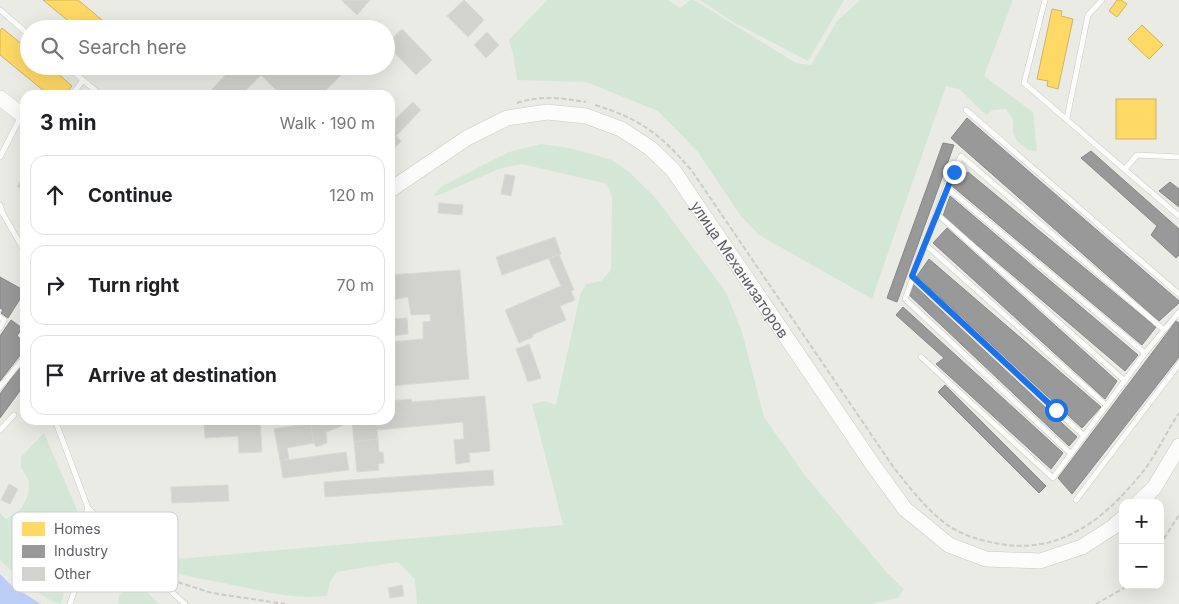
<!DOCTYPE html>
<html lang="en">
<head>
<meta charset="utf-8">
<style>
	body { margin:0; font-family:Inter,sans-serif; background:#f2f2f2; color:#202124 }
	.controls { position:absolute; right:15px; bottom:15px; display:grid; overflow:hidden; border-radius:10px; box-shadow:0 5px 20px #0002 }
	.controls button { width:45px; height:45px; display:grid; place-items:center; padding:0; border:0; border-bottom:1px solid #e0e0e0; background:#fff; color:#202124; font:25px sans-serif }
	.stop { position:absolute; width:15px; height:15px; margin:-11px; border:4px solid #1a73e8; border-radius:50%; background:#fff }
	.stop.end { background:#1a73e8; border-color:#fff; box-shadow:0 1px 5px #0008 }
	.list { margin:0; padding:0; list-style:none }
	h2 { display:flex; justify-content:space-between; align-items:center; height:65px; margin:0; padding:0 20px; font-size:21px }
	h2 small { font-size:16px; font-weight:400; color:#757577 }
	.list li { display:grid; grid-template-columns:32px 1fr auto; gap:15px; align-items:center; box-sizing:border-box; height:80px; margin:0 10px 10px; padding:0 10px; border:1px solid #e0e0e0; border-radius:15px }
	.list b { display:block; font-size:19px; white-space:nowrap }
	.list em { font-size:16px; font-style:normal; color:#757577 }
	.icon { flex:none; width:28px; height:28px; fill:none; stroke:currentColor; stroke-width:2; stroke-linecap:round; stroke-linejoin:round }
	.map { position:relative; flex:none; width:1179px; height:604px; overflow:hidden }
	.search { position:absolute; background:#fff; box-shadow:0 5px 20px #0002; left:20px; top:20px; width:375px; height:55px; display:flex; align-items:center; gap:12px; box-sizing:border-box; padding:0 18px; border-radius:28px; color:#757577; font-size:19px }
	.panel { position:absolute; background:#fff; box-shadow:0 5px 20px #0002; left:20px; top:90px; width:375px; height:335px; border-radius:15px }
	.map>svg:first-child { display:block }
</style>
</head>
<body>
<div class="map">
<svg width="1179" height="604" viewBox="0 0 1179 604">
	<rect width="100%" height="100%" fill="#ebebe6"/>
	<g fill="#d4e7d7">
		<polygon points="547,0 668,0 680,8 690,0 694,0 796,63 811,65 837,21 860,0 1013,0 984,76 1033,112 1037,151 1028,150 1017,141 1013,133 1013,120 1006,109 993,110 986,115 959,89 946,86 872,299 759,235 740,215 697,151 658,111 586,82 517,80 513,54 509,40"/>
		<polygon points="700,0 844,0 808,61 733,22"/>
		<path d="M 541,144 L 570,148 L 612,160 L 629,172 L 655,197 L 726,292 L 742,332 L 764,417 L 804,474 L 888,574 L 904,589 L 898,598 L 871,604 L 417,604 L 415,579 L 398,562 L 337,572 L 330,582 L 327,596 C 292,600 258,590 223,583 C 202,579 179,576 160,566 L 166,560 L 563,525 L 532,404 L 545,401 L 556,405 L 580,295 L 586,284 L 601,281 L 611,270 L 612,197 L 607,184 L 522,164 L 499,169 L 439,195 L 433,196 L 442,186 L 509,152 Z"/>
		<path d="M 44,433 L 78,512 L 67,545 L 67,581 L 61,604 C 48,604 10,570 0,560 L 0,513 L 6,519 L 21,509 L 28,495 L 29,481 L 21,467 L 21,457 Z"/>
		<polygon points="137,582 159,604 118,604 119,595"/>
	</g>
	<polygon fill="#bbcdf4" points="0,574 11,585 41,604 0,604"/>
	<g fill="#ffd966" stroke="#ceb465">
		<polygon points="43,0 78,0 113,29 78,29"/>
		<polygon points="1117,0 1121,0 1127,4 1117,17 1109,11"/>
		<polygon points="1052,9 1062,11 1061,16 1073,19 1058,89 1047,86 1048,81 1037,79"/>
		<polygon points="1142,25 1163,45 1149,59 1128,39"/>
		<polygon points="2,28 29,50 29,66 49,66 72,86 65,95 49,95 0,55 0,31"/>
		<rect x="1116" y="99" width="40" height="40"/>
	</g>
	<g fill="#999" stroke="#878789">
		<polygon points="967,118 1179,301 1179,303 1159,321 951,138"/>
		<polygon points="943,143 954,145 897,302 887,298"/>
		<polygon points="1091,151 1179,229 1179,255 1176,258 1151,235 1157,226 1081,158"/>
		<polygon points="968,172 1156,327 1142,345 951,185"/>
		<polygon points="1170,182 1179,189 1179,207 1159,191"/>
		<polygon points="950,196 1138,355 1125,371 943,216"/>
		<polygon points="947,228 1117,381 1105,399 933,243"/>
		<polygon points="929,259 1101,407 1082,428 917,276"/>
		<polygon points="0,277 25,291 8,318 1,313 3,310 0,308"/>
		<polygon points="913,284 1077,437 1069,446 907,293"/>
		<polygon points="903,307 1063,453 1051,469 936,364 944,358 896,315"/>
		<polygon points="11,320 22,328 17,336 25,342 25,349 0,381 0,336"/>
		<polygon points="1176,321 1179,323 1179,357 1072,494 1058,478"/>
		<polygon points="22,364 25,367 25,384 0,418 0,394"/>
		<polygon points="945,385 1046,486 1039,493 938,392"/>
	</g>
	<g fill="#d2d2cf" stroke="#dadad5">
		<polygon points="341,0 370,0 357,15"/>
		<polygon points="464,0 484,20 468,37 447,16"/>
		<polygon points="402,29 432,60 416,75 386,44"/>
		<polygon points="487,32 499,45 486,58 474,45"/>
		<polygon points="234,66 289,66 291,68 293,66 350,66 321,95 277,95 279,93 261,75 241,95 217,95 212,89"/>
		<polygon points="413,102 421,110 396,136 401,141 390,153 390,124"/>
		<polygon points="505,174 515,176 511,196 501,194"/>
		<polygon points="25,176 25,193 17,186"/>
		<polygon points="439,203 463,205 462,215 438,213"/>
		<polygon points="555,237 561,254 502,275 496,257"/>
		<polygon points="559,254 574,290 571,291 575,300 560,306 566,320 532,335 533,337 519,343 505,310 561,286 549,259"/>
		<polygon points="460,270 469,379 390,386 390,342 423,339 423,322 431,321 430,314 411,315 408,297 390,300 390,275"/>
		<polygon points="407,318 408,334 390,336 390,319"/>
		<polygon points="529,344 541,378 528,382 516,349"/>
		<polygon points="485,396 490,451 469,453 470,462 456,464 454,440 464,439 463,422 377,430 378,439 354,442 352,420 390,420 390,401 411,399 412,402"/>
		<polygon points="195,420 260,420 262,452 239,453 238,436 205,438 204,424 195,424"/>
		<polygon points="316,420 352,420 352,422 326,432 327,443 316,447 314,443 310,423"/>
		<polygon points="310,423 314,443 287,448 289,459 280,461 274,429"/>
		<polygon points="378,439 379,452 383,452 384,463 378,464 379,470 357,472 354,442"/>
		<polygon points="346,452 349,470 283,478 280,461"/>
		<polygon points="493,470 494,485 325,497 324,482"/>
		<polygon points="9,484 18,489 10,504 1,500"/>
		<polygon points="228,485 229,501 172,503 171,487"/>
		<polygon points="402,585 404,596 390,598 388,588"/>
	</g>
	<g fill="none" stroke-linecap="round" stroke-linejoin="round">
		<g stroke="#c8c9c8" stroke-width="6">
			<g id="lane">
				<polyline points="1045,0 1024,83 1179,216"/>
				<polyline points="0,10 29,35"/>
				<polyline points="66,66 101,95"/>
				<polyline points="72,95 83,80"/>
				<polyline points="966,110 1179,294"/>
				<polyline points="1067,118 1088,15 1102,0"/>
				<polyline points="0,157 21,116"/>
				<polyline points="1125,169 1137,155 1179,157"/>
				<polyline points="946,187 1145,353"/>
				<polyline points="0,205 3,214 25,252"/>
				<polyline points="936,213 1125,381"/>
				<polyline points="926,245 1106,405"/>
				<polyline points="912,276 1083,435"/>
				<polyline points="0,317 4,320 0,328"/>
				<polyline points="921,357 1053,478 1145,353 1179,312"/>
				<polyline points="0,387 23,359"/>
				<polyline points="55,420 88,508 161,582 185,604"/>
				<polyline points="0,430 14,415"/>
				<polyline points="1070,453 905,299 946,187 961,156 1163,329"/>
				<polyline points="1076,500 1179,364"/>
				<polyline points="70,604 78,580 77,543 88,508"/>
			</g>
		</g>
		<g stroke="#c9c9c9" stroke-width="16">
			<g id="secondary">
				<polyline points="0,98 25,117"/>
				<path id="s1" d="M 390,190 L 467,138 L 507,118 L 547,112 L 586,116 L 621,129 L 650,148 L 673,170 L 873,465 L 905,509 L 949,545 L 986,559 L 1040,561 L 1082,547 L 1113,527 L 1123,518"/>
				<polyline points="1138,503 1154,488 1179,446"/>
			</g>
		</g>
		<g stroke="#c8ccca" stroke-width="2" stroke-dasharray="5 2.5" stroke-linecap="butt">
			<path d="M 517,103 C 541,95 561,98 586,102"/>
			<path d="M 595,105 C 641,119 661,135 692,171 L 894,468 C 910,488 926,509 946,524 C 960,534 978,540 995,543 C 1058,556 1103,521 1141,474 C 1156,456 1166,432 1179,413"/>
			<polyline points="1160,545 1179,515"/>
			<polyline points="171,580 212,593 285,604"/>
			<polyline points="1096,604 1129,585"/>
		</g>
		<use href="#lane" stroke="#fcfcfb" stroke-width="5"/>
		<use href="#secondary" stroke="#fcfcfb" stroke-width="15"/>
	</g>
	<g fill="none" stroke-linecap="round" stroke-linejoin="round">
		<polyline stroke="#1a73e8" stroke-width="6" points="954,172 912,276 1056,410"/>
	</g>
	<g text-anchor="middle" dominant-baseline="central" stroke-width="5" stroke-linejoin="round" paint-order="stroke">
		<g font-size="15" fill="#5c5d63" stroke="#fff">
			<text stroke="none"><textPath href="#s1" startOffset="441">улица Механизаторов</textPath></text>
		</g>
	</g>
	<rect x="12" y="512" width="166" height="80" rx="8" fill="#fff" stroke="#ceced0" stroke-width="1"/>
	<rect x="22" y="522" width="23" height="14" fill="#ffd966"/>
	<rect x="22" y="545" width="23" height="13" fill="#999"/>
	<rect x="22" y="567" width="23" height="14" fill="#d2d2cf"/>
	<g font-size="14" fill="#5c5d63">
		<text x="54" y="534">Homes</text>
		<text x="54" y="556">Industry</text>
		<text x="54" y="579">Other</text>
	</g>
</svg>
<div class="controls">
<button>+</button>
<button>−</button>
</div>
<div class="stop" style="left:1056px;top:410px"></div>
<div class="stop end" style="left:954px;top:172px"></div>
<div class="search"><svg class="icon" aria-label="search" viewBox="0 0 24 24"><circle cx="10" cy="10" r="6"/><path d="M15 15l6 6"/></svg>Search here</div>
<section class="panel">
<h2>3 min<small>Walk · 190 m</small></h2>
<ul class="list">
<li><svg class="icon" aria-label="ahead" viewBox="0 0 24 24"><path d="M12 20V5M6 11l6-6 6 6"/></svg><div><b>Continue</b></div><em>120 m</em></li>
<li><svg class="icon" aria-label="right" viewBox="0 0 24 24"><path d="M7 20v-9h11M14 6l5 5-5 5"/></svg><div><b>Turn right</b></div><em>70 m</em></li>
<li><svg class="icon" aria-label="arrive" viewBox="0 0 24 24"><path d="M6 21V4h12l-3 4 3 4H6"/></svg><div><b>Arrive at destination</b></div></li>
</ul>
</section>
</div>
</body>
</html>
